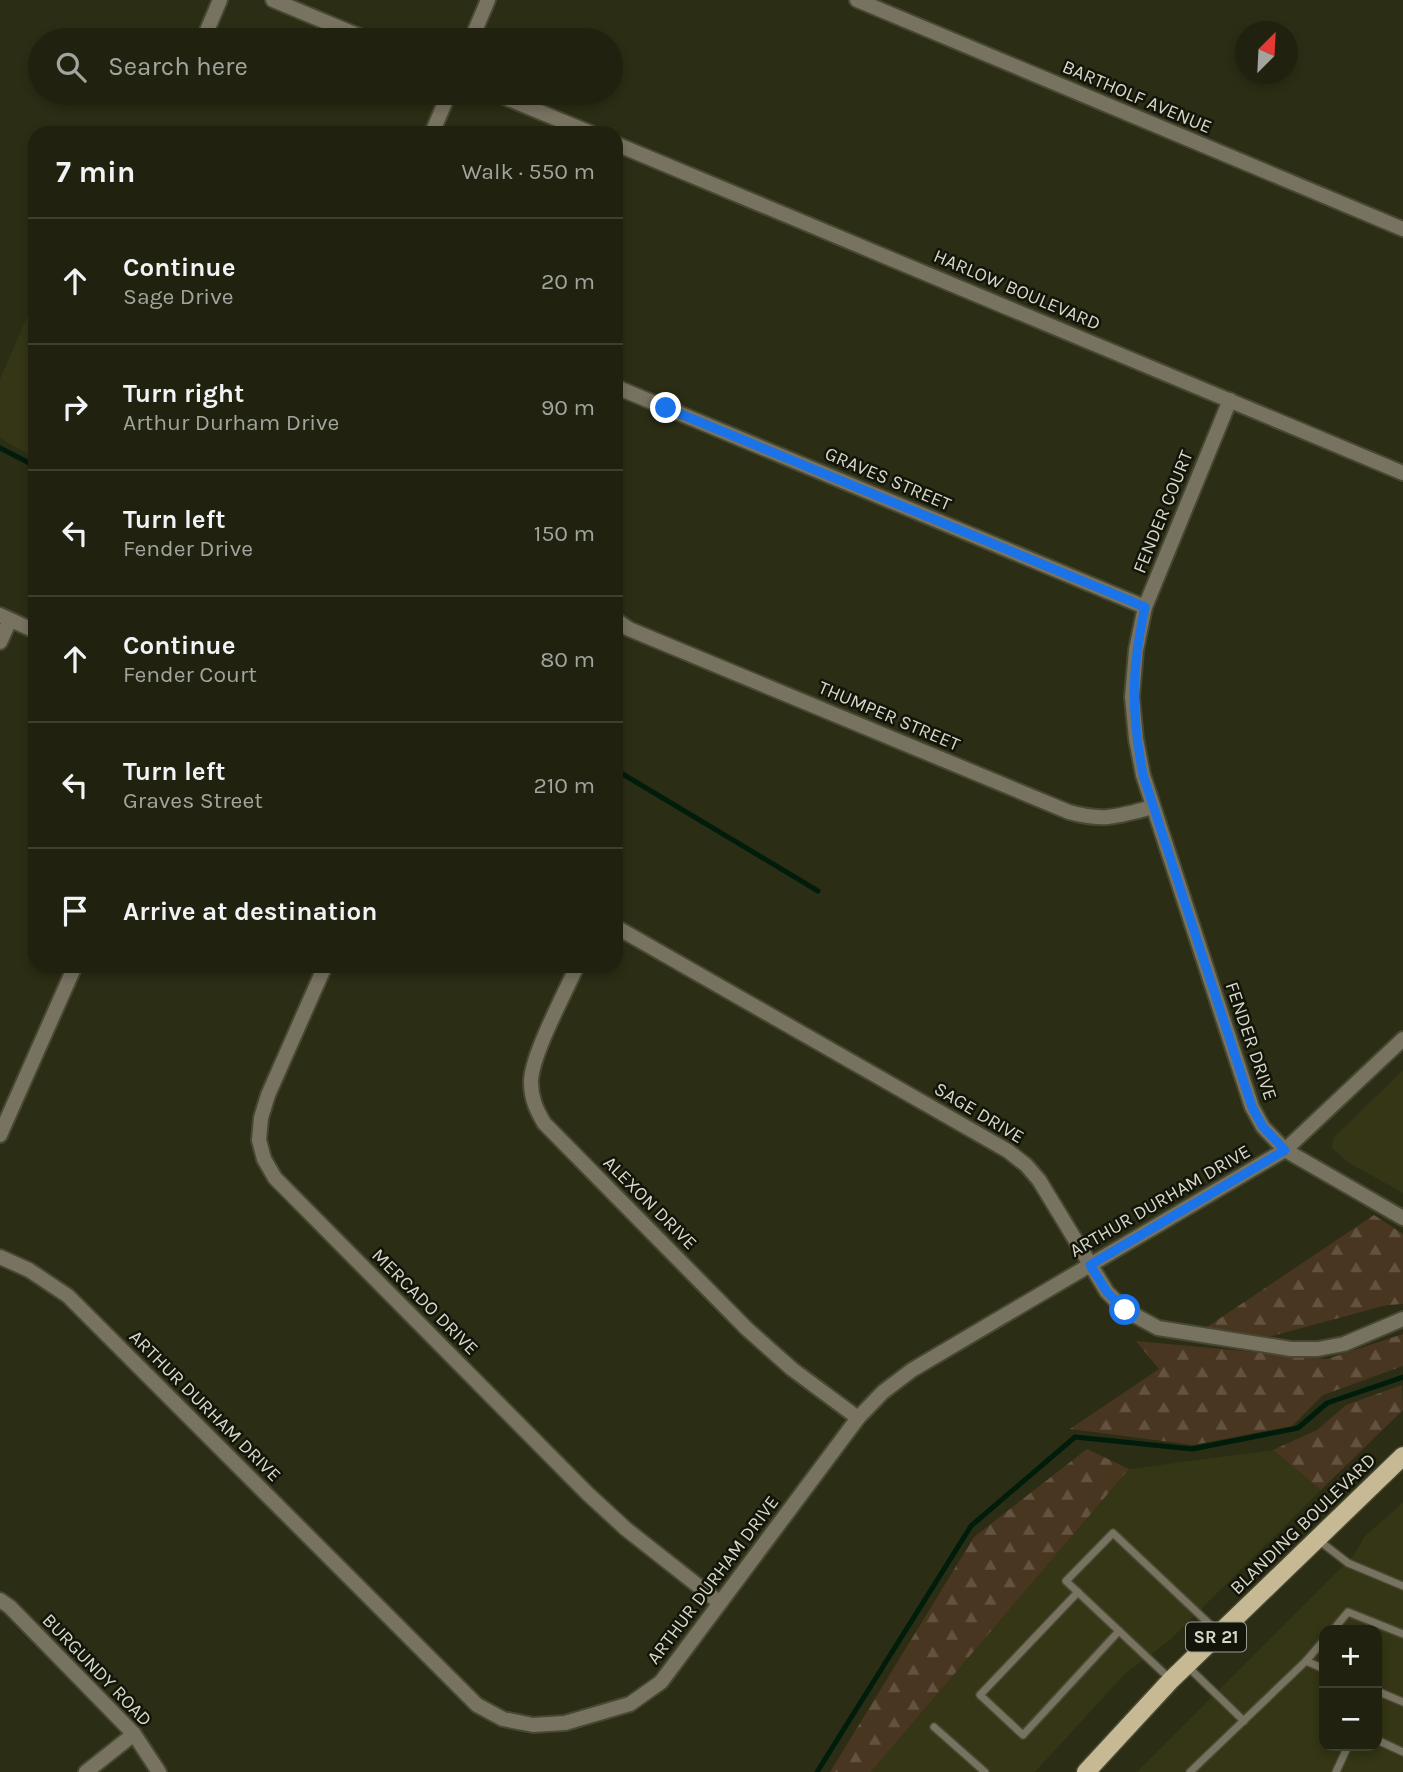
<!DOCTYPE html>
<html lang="en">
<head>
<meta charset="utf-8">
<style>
	body { margin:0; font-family:Karla,sans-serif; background:#2d2f1d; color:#f1f3f6 }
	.controls { position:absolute; right:21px; bottom:21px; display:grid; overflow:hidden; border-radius:14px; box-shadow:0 4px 10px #0003 }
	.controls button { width:63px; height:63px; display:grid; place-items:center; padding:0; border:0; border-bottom:2px solid #3d3f2f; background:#20220f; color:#f1f3f6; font:35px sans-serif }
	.compass { position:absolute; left:1235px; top:21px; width:63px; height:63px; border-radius:50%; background:#20220f; box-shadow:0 4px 10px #0003; rotate:24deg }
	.stop { position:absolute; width:21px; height:21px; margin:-16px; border:5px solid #1a73e8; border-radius:50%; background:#fff }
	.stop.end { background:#1a73e8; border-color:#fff; box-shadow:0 2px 7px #0008 }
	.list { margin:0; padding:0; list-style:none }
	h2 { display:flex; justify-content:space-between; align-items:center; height:91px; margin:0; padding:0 28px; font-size:30px }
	h2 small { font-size:23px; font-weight:400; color:#a2a49e }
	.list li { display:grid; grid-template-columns:46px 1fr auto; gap:21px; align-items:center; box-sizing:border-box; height:126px; padding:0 28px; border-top:2px solid #3d3f2f }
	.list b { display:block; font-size:26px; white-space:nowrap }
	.list p { margin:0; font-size:23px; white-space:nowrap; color:#a2a49e }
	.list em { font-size:23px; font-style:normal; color:#a2a49e }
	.icon { flex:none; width:38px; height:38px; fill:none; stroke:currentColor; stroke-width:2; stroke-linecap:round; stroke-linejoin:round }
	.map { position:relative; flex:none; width:1403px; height:1772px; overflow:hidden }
	.search { position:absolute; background:#20220f; box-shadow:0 4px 10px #0003; left:28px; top:28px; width:595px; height:77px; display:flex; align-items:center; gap:18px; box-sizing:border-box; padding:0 24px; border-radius:38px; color:#a2a49e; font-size:26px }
	.panel { position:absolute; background:#20220f; box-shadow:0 4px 10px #0003; left:28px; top:126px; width:595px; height:847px; border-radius:21px }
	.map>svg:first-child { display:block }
</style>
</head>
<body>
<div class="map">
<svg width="1403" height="1772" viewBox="0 0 1403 1772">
	<defs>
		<pattern id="forest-firs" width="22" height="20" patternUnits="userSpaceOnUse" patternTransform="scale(1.75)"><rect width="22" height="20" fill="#493620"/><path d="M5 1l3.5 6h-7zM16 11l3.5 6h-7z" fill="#62523f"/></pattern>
	</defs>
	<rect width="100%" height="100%" fill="#2b2d14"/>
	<g fill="#343615" fill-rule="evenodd">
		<polygon points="35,299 35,458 0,438 0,379"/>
		<polygon points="1403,1070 1403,1193 1349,1163 1332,1148 1333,1138"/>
		<polygon points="1273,1450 1321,1490 1170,1640 1125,1674 1035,1772 871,1772 1129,1469"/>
		<path d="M 1403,1502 L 1403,1772 L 1137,1772 L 1355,1554 L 1364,1537 ZM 1324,1630 L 1377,1630 L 1377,1746 L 1324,1746 Z"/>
	</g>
	<g fill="url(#forest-firs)">
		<polygon points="1374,1215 1403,1234 1403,1304 1387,1305 1268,1337 1204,1329"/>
		<polygon points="1403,1334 1403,1366 1323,1395 1292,1426 1193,1445 1070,1429 1159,1369 1136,1341 1327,1359"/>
		<polygon points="1402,1385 1403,1410 1321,1490 1273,1450 1317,1430 1346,1405"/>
		<polygon points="1087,1449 1129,1469 871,1772 830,1772 974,1537"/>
	</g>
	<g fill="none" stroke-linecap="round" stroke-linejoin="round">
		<g stroke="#001c0b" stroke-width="5">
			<polyline points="0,448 35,466"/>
			<polyline points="616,770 818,891"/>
			<polyline points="817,1772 971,1526 1075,1437 1192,1449 1298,1428 1327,1403 1403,1377"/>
		</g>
		<g stroke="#474831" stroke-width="10">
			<g id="service">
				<polyline points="1317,1539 1348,1563 1403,1586"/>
				<polyline points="1078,1592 980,1695 1023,1735 1119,1631"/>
				<polyline points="1333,1630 1348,1612 1403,1634"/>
				<polyline points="1306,1661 1324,1669"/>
				<polyline points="1187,1666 1244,1721"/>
				<polyline points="1169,1678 1066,1581 1113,1533 1219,1633"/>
				<polyline points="1377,1691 1403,1702"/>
				<polyline points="934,1727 985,1772"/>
				<polyline points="1377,1740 1403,1752"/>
				<polyline points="1190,1772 1306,1661 1324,1640"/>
				<polyline points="1336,1772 1348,1746"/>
			</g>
		</g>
		<g stroke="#474831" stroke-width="18">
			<g id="minor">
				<polyline points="857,0 1403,229"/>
				<polyline points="203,40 220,0"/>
				<polyline points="616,387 1145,607"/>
				<polyline points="1230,400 1145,607 1136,650 1132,697 1136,739 1143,775 1252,1107 1263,1127 1285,1150 1403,1218"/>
				<polyline points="0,615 35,631"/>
				<path d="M 616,620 L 629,629 L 1069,812 C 1104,822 1119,816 1153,807"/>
				<polyline points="0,642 10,620"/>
				<polyline points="616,927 1008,1151 1026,1165 1039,1180 1107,1292 1125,1310 1158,1328 1291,1349 1318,1349 1344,1344 1403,1319"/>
				<polyline points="325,966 268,1095 261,1118 259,1140 264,1159 275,1178 588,1494 626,1529 720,1603"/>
				<path d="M 577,966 C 565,993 531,1056 531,1082 C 531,1098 536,1109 544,1123 L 746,1328 L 792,1369 L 858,1418"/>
				<polyline points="0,1257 29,1270 68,1296 477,1705 503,1719 533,1725 565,1723 630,1704 661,1682 858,1418 883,1392 912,1370 1285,1150 1403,1039"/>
				<polyline points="0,1600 10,1607 134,1734 159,1772"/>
				<polyline points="86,1772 134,1734"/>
			</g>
		</g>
		<g stroke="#474831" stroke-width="18">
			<g id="tertiary">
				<polyline points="273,0 369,40"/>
				<polyline points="471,40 488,0"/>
				<polyline points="494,93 591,133"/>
				<polyline points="432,133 449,93"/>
				<polyline points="616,144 1403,473"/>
				<polyline points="0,1135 75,966"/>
			</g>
		</g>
		<g stroke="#474831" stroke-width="21">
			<polyline id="primary" points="1086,1772 1171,1680 1403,1456"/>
		</g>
		<use href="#service" stroke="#787261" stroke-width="7"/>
		<use href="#minor" stroke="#787261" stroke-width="14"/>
		<use href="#tertiary" stroke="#787261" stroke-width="14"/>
		<use href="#primary" stroke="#c6b994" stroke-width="18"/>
	</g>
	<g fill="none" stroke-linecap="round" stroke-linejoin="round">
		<path stroke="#1a73e8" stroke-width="9" d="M 666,408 L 1145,607 C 1131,672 1131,710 1143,775 L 1252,1107 L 1263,1127 L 1285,1150 L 1090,1265 L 1107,1292 L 1125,1310"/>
	</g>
	<g text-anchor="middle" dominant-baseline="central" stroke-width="5" stroke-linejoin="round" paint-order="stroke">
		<rect fill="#14150a" stroke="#9c9e90" stroke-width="2" x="1186" y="1622.5" width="60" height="29" rx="5"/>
		<g font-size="18" font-weight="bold" fill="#d7d8c9">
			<text x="1216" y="1637">SR 21</text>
		</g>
		<g font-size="19" fill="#d7d8c9" stroke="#14150a">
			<text transform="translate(1137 97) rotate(23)">BARTHOLF AVENUE</text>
			<text transform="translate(1017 290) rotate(23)">HARLOW BOULEVARD</text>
			<text transform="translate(888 479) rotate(23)">GRAVES STREET</text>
			<text transform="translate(1163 512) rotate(-68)">FENDER COURT</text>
			<text transform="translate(889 716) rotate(23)">THUMPER STREET</text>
			<text transform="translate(1251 1041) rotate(71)">FENDER DRIVE</text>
			<text transform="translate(979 1113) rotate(31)">SAGE DRIVE</text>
			<text transform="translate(1160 1201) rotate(-30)">ARTHUR DURHAM DRIVE</text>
			<text transform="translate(650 1203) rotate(45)">ALEXON DRIVE</text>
			<text transform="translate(425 1302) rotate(45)">MERCADO DRIVE</text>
			<text transform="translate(205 1406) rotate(45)">ARTHUR DURHAM DRIVE</text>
			<text transform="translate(1303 1524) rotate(-44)">BLANDING BOULEVARD</text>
			<text transform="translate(713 1580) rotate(-53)">ARTHUR DURHAM DRIVE</text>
			<text transform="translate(97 1670) rotate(46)">BURGUNDY ROAD</text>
		</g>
	</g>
</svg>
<div class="controls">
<button>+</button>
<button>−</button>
</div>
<svg class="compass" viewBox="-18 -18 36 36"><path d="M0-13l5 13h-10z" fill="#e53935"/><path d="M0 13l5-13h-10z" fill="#a2a49e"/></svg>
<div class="stop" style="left:1125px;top:1310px"></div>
<div class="stop end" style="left:666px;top:408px"></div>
<div class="search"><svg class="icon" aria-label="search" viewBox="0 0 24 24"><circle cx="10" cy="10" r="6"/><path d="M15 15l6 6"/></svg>Search here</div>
<section class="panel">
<h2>7 min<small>Walk · 550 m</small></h2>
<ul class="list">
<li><svg class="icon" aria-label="ahead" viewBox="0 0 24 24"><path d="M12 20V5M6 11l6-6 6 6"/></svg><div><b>Continue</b><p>Sage Drive</p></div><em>20 m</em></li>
<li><svg class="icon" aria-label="right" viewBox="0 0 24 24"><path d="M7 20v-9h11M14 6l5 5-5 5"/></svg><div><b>Turn right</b><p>Arthur Durham Drive</p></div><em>90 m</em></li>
<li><svg class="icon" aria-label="left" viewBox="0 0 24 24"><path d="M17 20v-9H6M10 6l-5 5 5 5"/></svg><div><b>Turn left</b><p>Fender Drive</p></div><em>150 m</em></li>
<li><svg class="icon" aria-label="ahead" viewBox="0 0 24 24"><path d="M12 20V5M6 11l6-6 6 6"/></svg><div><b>Continue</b><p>Fender Court</p></div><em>80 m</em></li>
<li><svg class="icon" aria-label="left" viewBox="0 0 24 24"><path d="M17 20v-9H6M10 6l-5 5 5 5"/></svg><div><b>Turn left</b><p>Graves Street</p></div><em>210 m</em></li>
<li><svg class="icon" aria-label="arrive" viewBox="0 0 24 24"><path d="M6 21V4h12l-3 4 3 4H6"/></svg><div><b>Arrive at destination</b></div></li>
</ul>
</section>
</div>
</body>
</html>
